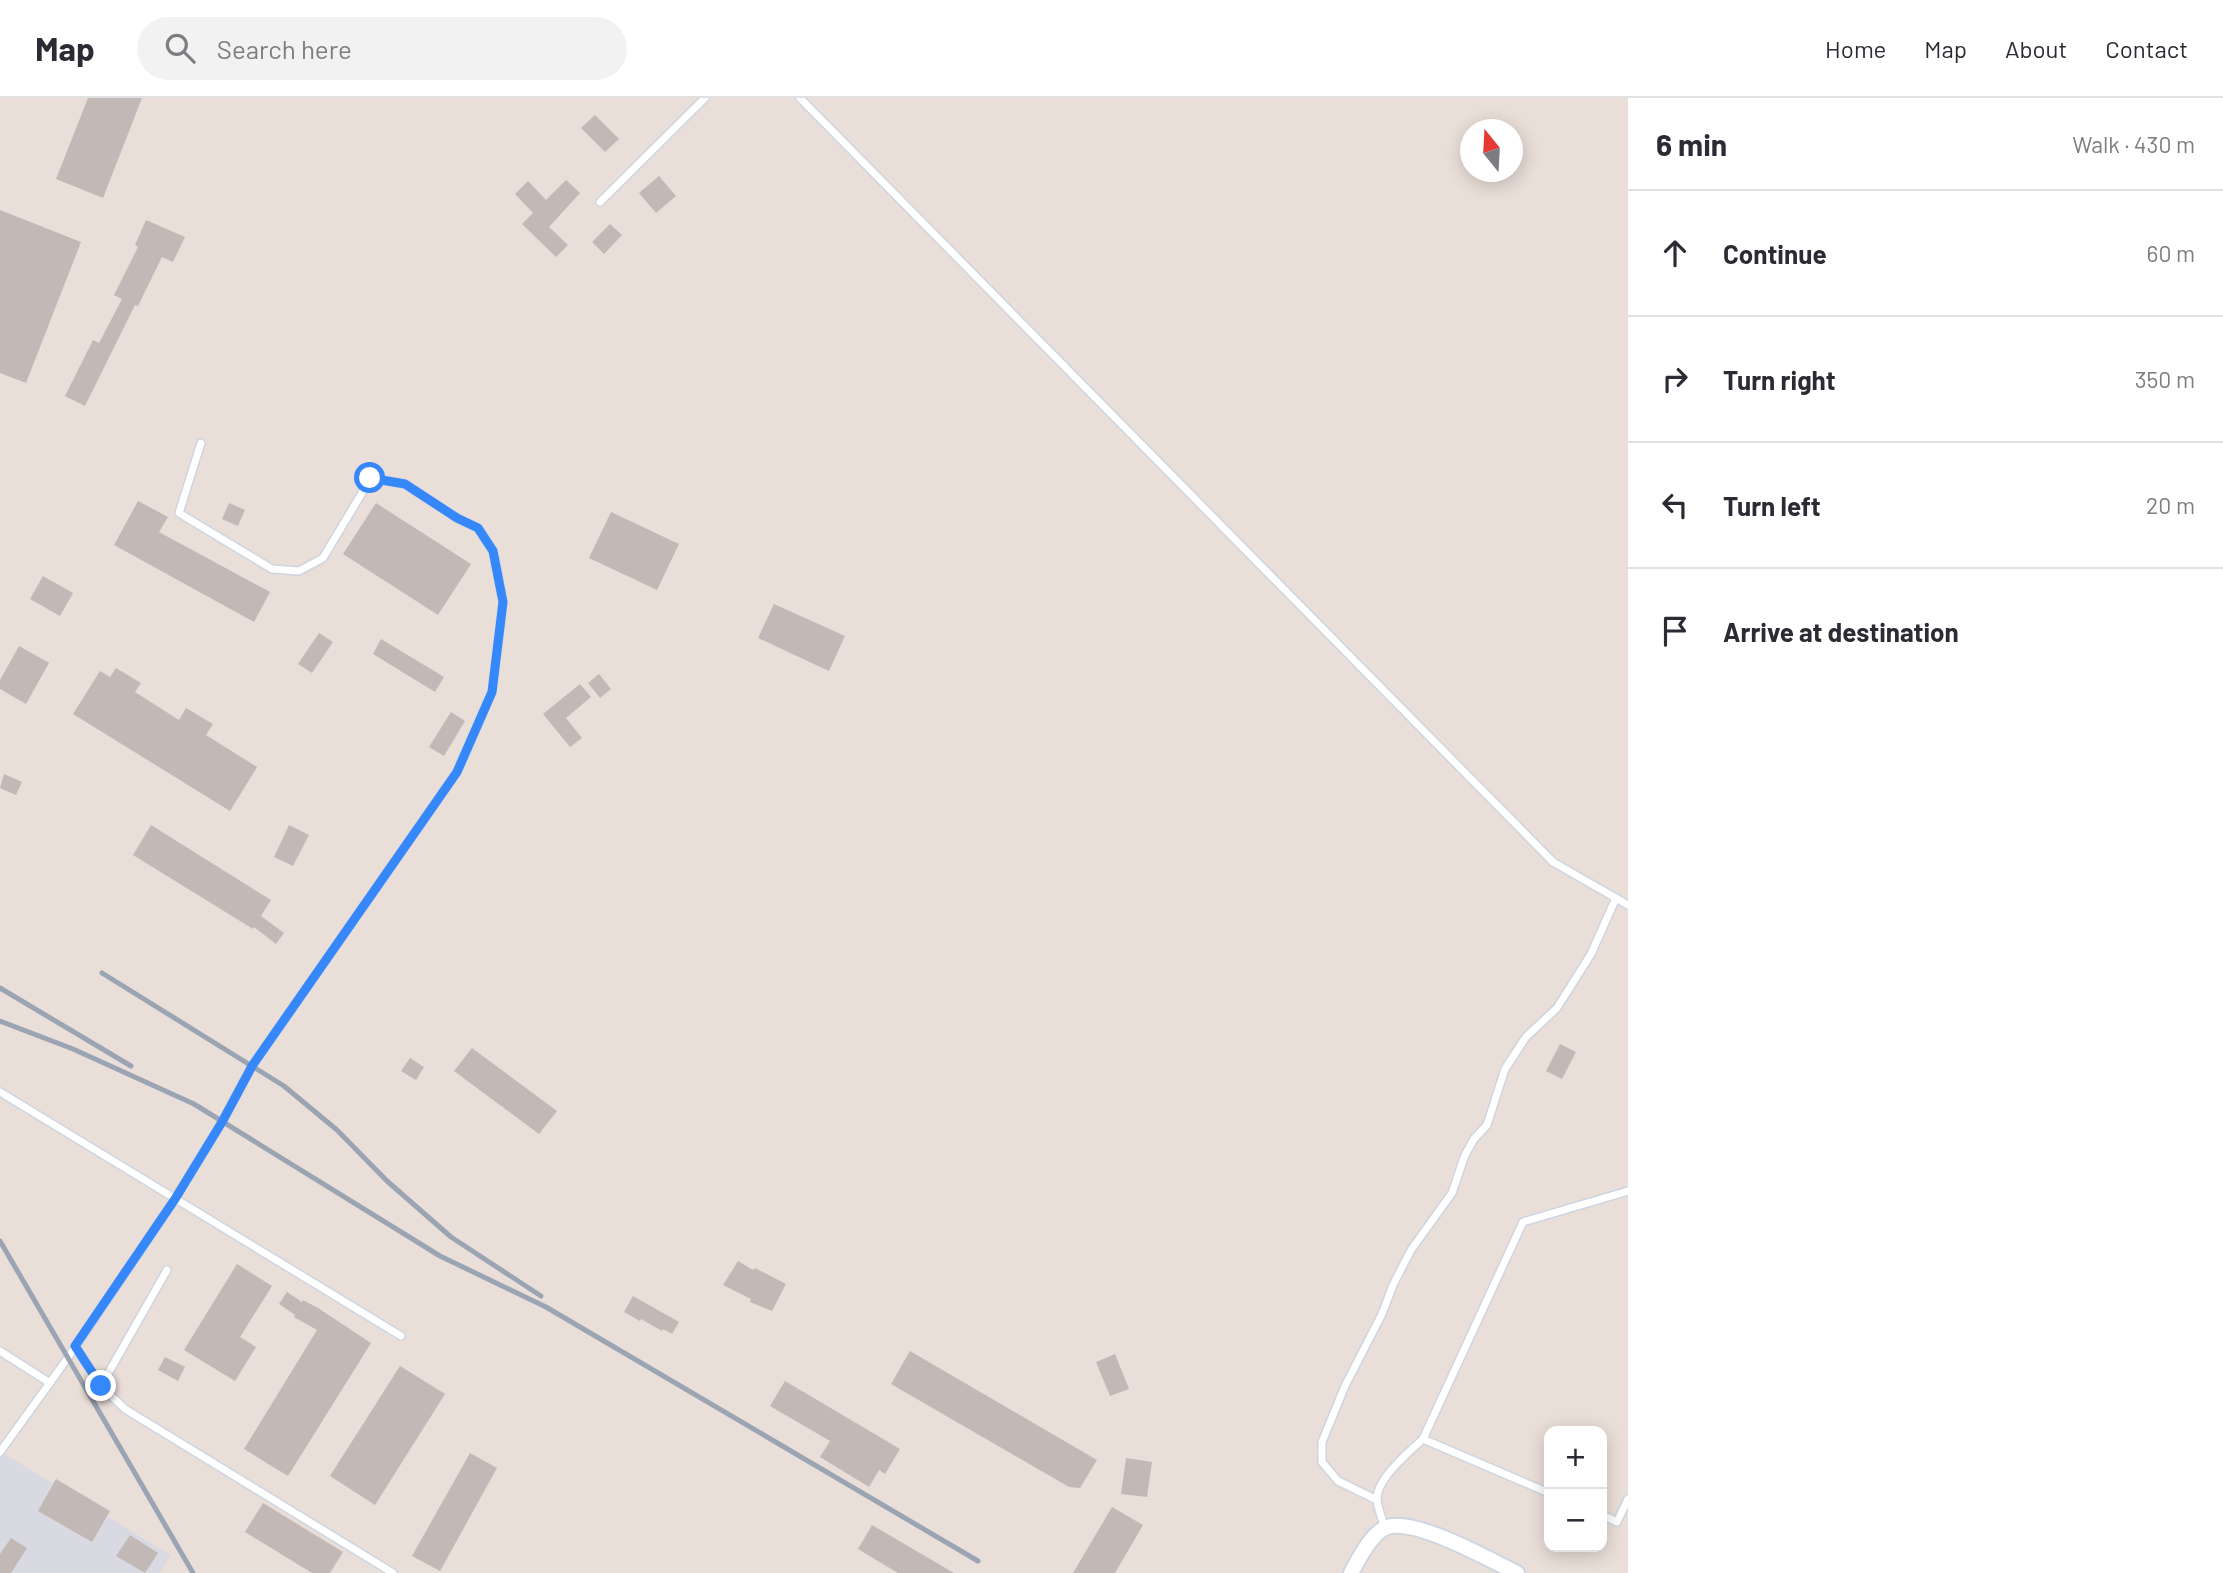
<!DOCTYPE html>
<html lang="en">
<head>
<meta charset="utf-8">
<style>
	body { margin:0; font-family:Barlow,sans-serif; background:#f2f2f3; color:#2b2b33 }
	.controls { position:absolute; right:21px; bottom:21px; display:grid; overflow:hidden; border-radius:14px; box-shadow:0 4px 18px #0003 }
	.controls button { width:63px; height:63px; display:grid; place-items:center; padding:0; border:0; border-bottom:2px solid #e1e1e2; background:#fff; color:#2b2b33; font:35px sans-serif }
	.compass { position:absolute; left:1460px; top:21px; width:63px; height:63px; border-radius:50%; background:#fff; box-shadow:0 4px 18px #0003; rotate:342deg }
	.stop { position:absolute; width:21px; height:21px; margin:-16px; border:5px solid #3587fa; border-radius:50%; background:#fff }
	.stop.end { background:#3587fa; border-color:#fff; box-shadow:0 2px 7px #0008 }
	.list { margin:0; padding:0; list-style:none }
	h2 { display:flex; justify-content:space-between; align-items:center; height:91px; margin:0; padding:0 28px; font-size:30px }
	h2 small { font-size:23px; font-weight:400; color:#7c7c81 }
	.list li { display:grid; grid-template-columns:46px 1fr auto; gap:21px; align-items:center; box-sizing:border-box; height:126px; padding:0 28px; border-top:2px solid #e1e1e2 }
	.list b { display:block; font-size:26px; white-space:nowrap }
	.list em { font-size:23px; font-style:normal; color:#7c7c81 }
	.icon { flex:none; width:38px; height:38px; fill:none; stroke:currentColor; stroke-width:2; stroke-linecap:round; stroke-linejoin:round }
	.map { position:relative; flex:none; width:1628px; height:1475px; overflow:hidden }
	header { display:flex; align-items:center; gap:42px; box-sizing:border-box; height:98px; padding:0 35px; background:#fff; border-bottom:2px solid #e1e1e2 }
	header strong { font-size:33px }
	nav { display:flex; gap:38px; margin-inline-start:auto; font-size:24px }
	.search { width:490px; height:63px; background:#f2f2f3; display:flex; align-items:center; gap:18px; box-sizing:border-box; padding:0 24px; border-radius:38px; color:#7c7c81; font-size:26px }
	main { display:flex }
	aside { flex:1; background:#fff }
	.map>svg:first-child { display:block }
</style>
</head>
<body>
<header>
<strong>Map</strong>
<div class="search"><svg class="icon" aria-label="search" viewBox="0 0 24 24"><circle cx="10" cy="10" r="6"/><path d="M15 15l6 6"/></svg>Search here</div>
<nav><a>Home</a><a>Map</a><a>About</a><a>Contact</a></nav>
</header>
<main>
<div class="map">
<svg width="1628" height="1475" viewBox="0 0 1628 1475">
	<rect width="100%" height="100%" fill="#eaded8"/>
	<polygon fill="#d9d9e2" points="0,1353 170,1457 160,1475 0,1475"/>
	<g fill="#c2b8b5">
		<polygon points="88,0 142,0 103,100 56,81"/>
		<polygon points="595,17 619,41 605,54 581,30"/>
		<polygon points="659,78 676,98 656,115 639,95"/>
		<polygon points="566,82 580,95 549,129 568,147 556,159 522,126 533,115 515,96 528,83 546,102"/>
		<polygon points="0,112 81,144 26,285 0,275"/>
		<polygon points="146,122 185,139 173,164 162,159 138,208 135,207 85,308 65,298 93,242 99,245 122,201 114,197 138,149 135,147"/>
		<polygon points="610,126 622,137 604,156 592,144"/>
		<polygon points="138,403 168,419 159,434 270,494 254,524 114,447"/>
		<polygon points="229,405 245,412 238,428 222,421"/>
		<polygon points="376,405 471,466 438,517 343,456"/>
		<polygon points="611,414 679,446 657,492 589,460"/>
		<polygon points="43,478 73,495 60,518 30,501"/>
		<polygon points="774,506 845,538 829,573 758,540"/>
		<polygon points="319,535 333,544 312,575 298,566"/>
		<polygon points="381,541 444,579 435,594 373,556"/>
		<polygon points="19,548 49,565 26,606 0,591 0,582"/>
		<polygon points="116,570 141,585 135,594 179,622 186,610 213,626 206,637 257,669 230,713 73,616 100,573 110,579"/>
		<polygon points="599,576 611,591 600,600 588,585"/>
		<polygon points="580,586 591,599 566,620 582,640 570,649 543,616"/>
		<polygon points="451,614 465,623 444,658 429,649"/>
		<polygon points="4,676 22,684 16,697 0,690"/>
		<polygon points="151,727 271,802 261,818 284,835 276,846 254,829 253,831 133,757"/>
		<polygon points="289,727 309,737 293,768 274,759"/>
		<polygon points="1560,946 1576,954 1562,981 1546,973"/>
		<polygon points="472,950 557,1013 539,1036 454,973"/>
		<polygon points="410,960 424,969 416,982 401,973"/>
		<polygon points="738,1163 753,1172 755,1170 786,1186 772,1213 750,1204 751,1201 723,1187"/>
		<polygon points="237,1166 272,1188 240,1239 256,1249 235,1283 184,1252"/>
		<polygon points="287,1194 302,1204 303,1202 318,1210 371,1245 288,1378 244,1351 317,1232 294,1219 295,1217 279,1206"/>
		<polygon points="633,1198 679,1224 672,1236 663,1231 662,1233 641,1221 640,1223 624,1214"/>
		<polygon points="910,1253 1097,1362 1080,1390 1069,1389 891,1286"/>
		<polygon points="1115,1256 1129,1291 1110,1298 1096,1264"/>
		<polygon points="165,1259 185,1269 178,1283 158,1272"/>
		<polygon points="400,1268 445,1296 375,1407 330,1378"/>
		<polygon points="785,1283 900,1351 885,1376 879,1372 869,1389 820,1359 830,1343 770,1308"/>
		<polygon points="470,1355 497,1370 440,1473 412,1458"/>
		<polygon points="1126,1360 1152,1364 1147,1399 1121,1396"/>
		<polygon points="56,1381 110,1413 92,1444 38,1413"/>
		<polygon points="263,1405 343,1454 330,1475 312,1475 245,1434"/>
		<polygon points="1112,1409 1143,1427 1115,1475 1073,1475"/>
		<polygon points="872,1427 954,1475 898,1475 858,1451"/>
		<polygon points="130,1437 158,1455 145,1475 116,1458"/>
		<polygon points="11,1440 27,1450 11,1475 0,1475 0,1456"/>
	</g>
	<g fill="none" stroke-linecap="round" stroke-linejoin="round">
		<g stroke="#cdd5e0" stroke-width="10">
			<g id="service">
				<polyline points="800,0 1553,764 1628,807"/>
				<polyline points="600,104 705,0"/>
				<polyline points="0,994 401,1238"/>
				<polyline points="75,1248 101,1288 125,1311 393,1475"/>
				<polyline points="0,1253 50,1285"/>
				<polyline points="101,1288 167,1172"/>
				<polyline points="0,1354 67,1261 175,1101 222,1024 252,968 457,674 492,594 503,504 493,453 478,430 457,420 405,386 371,380 323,460 299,473 272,471 179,415 201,345"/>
				<polyline points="1549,1395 1423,1341 1523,1124 1628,1093"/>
				<polyline points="1377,1402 1338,1383 1322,1364 1322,1344 1345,1288 1382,1216 1393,1187 1411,1152 1452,1095 1465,1057 1474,1041 1487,1027 1505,971 1526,939 1557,910 1591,856 1616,800"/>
				<polyline points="1602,1417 1617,1424 1628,1401"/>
				<path d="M 1385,1430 C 1382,1421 1378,1411 1377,1402 C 1376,1381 1409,1354 1423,1341"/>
			</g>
		</g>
		<g stroke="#cdd5e0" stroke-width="18">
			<path id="minor" d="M 1351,1475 C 1358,1462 1372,1434 1387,1429 C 1416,1420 1488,1461 1517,1475"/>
		</g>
		<use href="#service" stroke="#fff" stroke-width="7"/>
		<use href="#minor" stroke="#fff" stroke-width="14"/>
		<g stroke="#9ba4b2" stroke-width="5">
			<polyline points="102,875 284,988 337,1032 387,1083 451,1139 541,1198"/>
			<polyline points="0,890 131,968"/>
			<polyline points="0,923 73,951 194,1006 440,1158 546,1209 978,1463"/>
			<polyline points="0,1143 193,1475"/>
		</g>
	</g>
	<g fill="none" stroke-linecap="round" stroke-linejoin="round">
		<polyline stroke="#3587fa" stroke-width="9" points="101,1288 75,1248 175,1101 222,1024 252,968 457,674 492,594 503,504 493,453 478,430 457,420 405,386 370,380"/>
	</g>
</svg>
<div class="controls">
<button>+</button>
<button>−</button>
</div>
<svg class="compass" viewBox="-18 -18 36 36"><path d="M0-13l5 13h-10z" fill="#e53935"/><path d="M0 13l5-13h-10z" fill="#7c7c81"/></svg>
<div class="stop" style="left:370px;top:380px"></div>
<div class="stop end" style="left:101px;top:1288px"></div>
</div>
<aside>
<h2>6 min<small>Walk · 430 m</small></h2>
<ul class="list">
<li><svg class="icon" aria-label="ahead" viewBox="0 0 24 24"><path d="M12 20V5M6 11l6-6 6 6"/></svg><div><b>Continue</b></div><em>60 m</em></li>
<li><svg class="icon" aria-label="right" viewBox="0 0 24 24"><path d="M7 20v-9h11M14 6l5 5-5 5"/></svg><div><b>Turn right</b></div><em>350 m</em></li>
<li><svg class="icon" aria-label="left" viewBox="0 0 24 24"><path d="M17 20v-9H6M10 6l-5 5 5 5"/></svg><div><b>Turn left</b></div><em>20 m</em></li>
<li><svg class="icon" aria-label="arrive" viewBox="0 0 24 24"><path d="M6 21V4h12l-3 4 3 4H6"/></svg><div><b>Arrive at destination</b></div></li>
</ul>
</aside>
</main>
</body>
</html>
